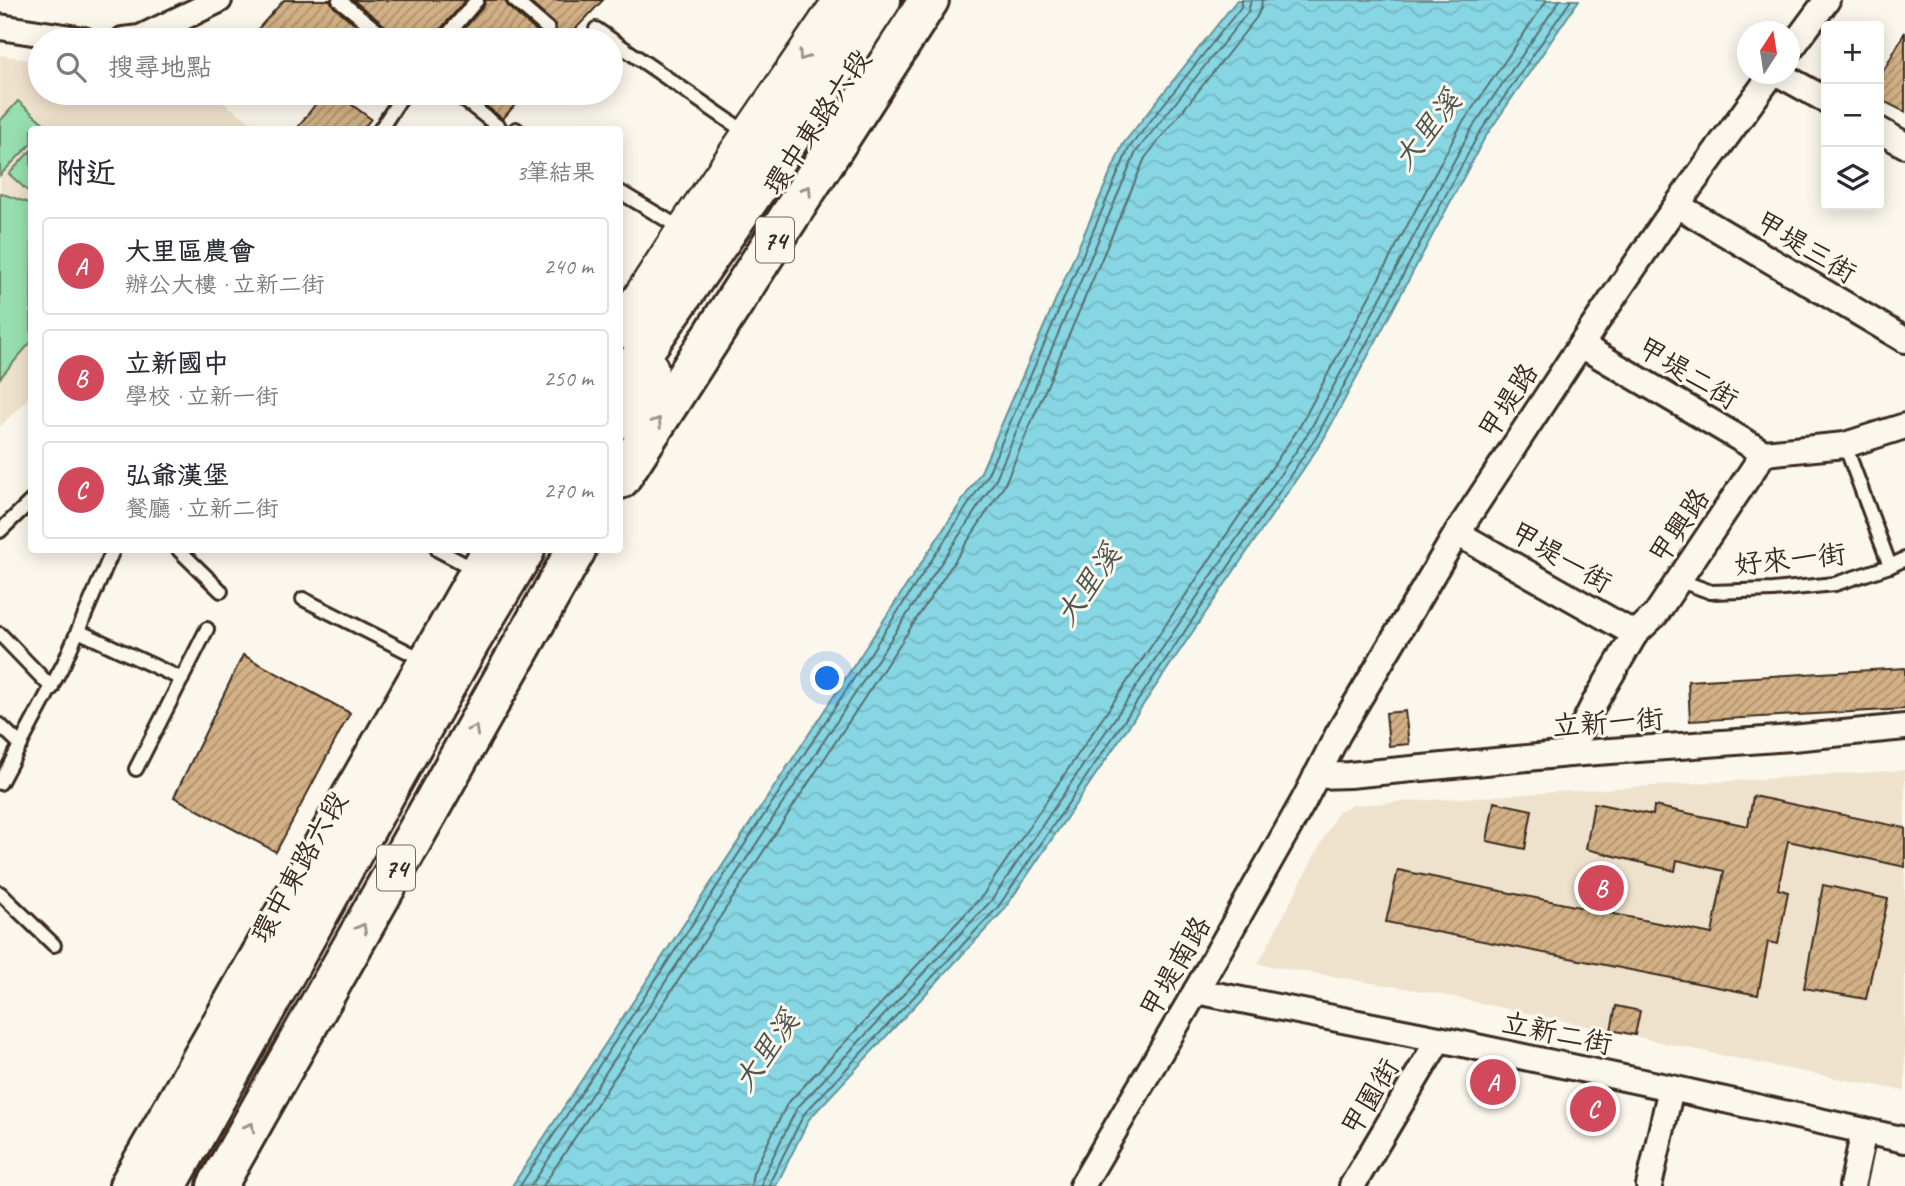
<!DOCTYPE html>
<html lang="zh-TW">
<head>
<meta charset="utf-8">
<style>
	body { margin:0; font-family:Caveat,"LXGW WenKai TC",sans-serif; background:#f2f2f3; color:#2b2b33 }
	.controls { position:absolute; right:21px; top:21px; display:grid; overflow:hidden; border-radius:7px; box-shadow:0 4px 18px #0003 }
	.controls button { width:63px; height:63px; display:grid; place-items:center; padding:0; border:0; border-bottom:2px solid #e1e1e2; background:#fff; color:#2b2b33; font:35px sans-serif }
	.compass { position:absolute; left:1737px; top:21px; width:63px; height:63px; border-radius:50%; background:#fff; box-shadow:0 4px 18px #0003; rotate:12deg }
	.you { position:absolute; left:828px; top:679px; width:24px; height:24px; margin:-18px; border:5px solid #fff; border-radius:50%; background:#1a73e8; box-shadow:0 0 0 10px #1a73e833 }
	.badge { display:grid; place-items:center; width:46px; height:46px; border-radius:50%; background:#d1495b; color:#fff; font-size:23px; font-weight:700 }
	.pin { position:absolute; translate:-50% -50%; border:4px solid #fff; box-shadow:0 2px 7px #0006 }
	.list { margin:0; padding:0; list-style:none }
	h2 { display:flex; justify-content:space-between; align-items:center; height:91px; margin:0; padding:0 28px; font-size:30px }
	h2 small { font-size:23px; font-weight:400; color:#7c7c81 }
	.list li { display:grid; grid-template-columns:46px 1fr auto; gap:21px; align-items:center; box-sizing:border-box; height:98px; margin:0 14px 14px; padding:0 14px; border:2px solid #e1e1e2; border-radius:7px }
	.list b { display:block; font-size:26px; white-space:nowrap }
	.list p { margin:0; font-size:23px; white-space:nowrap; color:#7c7c81 }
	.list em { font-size:23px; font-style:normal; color:#7c7c81 }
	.icon { flex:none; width:38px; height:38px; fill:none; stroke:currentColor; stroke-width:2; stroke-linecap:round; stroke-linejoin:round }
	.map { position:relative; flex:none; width:1905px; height:1186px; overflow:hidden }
	.search { position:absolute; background:#fff; box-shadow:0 4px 18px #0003; left:28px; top:28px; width:595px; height:77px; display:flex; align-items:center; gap:18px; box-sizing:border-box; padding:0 24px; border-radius:38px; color:#7c7c81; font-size:26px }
	.panel { position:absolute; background:#fff; box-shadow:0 4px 18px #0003; left:28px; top:126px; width:595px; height:427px; border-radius:7px }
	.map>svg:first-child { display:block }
</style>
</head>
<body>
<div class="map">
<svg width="1905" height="1186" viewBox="0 0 1905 1186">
	<defs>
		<pattern id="water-waves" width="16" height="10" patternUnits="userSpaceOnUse" patternTransform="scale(1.75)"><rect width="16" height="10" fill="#86d6e3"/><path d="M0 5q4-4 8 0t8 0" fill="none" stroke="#75b8c2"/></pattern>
		<pattern id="building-hatch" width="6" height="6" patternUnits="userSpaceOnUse" patternTransform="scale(1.75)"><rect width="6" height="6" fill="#d3b186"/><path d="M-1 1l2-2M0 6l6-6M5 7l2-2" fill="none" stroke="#ac906d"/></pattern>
	</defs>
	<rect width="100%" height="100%" fill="#fbf7ec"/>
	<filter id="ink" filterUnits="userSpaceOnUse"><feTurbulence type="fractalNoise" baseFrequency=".0143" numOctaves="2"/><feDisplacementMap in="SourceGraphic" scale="14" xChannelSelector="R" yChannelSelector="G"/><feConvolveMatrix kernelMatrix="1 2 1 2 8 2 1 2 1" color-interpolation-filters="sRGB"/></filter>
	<g filter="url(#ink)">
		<g fill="#efe2cd">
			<polygon points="0,55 40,62 40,93 209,93 261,129 32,130 31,395 0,427"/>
			<polygon points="1905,770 1905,1091 1762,1064 1434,993 1258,964 1338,811 1352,805"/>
		</g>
		<g fill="#97dfae" stroke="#698466" stroke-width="2">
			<polygon points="18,101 48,127 45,129 32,130 31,144 0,175 0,121"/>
			<polygon points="31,150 31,194 9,174"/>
			<polygon points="0,193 32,204 31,342 0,378"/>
		</g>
		<polygon fill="url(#water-waves)" stroke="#689194" stroke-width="2" points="1237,0 1579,0 1484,139 1323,440 1003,911 809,1119 776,1186 512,1186 981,472 1123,144"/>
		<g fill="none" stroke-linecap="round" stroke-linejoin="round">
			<g stroke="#596f6d" stroke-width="2">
				<polyline points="520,1186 987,476 1129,148 1241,7 1242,0"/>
				<polyline points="531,1186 995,481 1136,152 1248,12 1251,0"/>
				<polyline points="543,1186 1004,486 1145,158 1256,18 1261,8 1262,0"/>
				<polyline points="751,1186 753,1173 787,1104 983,895 1300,426 1461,125 1547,0"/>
				<polyline points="762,1186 763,1177 797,1108 991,901 1309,432 1470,131 1560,0"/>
				<polyline points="770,1186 771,1180 804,1114 998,907 1317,436 1478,135 1571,0"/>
			</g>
		</g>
		<g fill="url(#building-hatch)" stroke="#3b2a1e" stroke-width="2">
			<polygon points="284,0 330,0 334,7 375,40 248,40"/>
			<polygon points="353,0 466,0 436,34 434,40 398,40 394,33"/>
			<polygon points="486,0 505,0 508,7 542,36 547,38 555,34 556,25 527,0 603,0 565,40 454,40 484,6"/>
			<polygon points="1905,32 1905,112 1879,99 1879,79"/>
			<polygon points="324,93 336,93 371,119 362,130 296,130"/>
			<polygon points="469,93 525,93 503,119"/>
			<polygon points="243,655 350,713 276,852 174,797"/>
			<polygon points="1905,668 1905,709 1690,721 1688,681"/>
			<polygon points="1405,711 1409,744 1389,746 1386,713"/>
			<polygon points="1753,796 1905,828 1905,867 1788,841 1778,889 1788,892 1778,944 1768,942 1758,995 1386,922 1398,870 1712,934 1724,871 1677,860 1675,871 1586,849 1594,803 1653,815 1654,806 1748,826"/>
			<polygon points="1494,802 1532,810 1525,849 1487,841"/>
			<polygon points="1823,885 1888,899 1866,999 1804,988"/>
			<polygon points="1616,1006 1640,1011 1635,1035 1611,1030"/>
		</g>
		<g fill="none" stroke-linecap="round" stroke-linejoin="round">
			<g stroke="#3b2a1e" stroke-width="18">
				<g id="lane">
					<polyline points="339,0 389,40"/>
					<polyline points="514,0 548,29"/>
					<polyline points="596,29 748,134"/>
					<polyline points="443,40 477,0"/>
					<polyline points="455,93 500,128"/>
					<polyline points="516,129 517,130"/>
					<polyline points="380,130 404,93"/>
					<polyline points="620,192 682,229"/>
					<polyline points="1845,445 1890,566"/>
					<polyline points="0,531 32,500"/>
					<polyline points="179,550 221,591"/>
					<polyline points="438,550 472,568"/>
					<polyline points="1678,580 1711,592 1773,590 1835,584 1890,566 1905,559"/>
					<polyline points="303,599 418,657"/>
					<polyline points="78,631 182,679"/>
					<polyline points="0,634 52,688"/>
					<polyline points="0,725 21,745"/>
					<polyline points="136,769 207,629"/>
					<polyline points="0,783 64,663 113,550"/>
					<polyline points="0,893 54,945"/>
				</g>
			</g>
			<g stroke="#3b2a1e" stroke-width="30">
				<g id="street">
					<polyline points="0,27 84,40"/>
					<polyline points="123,40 140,38 219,0"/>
					<polyline points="1790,50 1827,0"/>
					<polyline points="1779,74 1826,100"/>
					<polyline points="1879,130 1905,145"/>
					<polyline points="1677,205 1905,340"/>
					<polyline points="1581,345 1764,453"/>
					<polyline points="1457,533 1635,634"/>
					<polyline points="1569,754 1595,702 1635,634 1656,614 1764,453 1845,445 1905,426"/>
					<polyline points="1316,776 1349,775 1569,754 1792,738 1905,727"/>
					<polyline points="1196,991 1439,1039 1671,1088 1905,1140"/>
					<polyline points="1082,1186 1196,991 1303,802 1338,734 1457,533 1572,358 1666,220 1772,74"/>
					<polyline points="1352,1186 1439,1039"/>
					<polyline points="1649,1186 1671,1088"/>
					<polyline points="1852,1186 1864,1131"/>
				</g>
			</g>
			<g stroke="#3b2a1e" stroke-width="40">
				<g id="secondary">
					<polyline points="620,330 684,231 842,0"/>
					<polyline points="620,420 650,368"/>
				</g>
			</g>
			<g stroke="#3b2a1e" stroke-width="44">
				<g id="highway">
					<polyline points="620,392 644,351 760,183 881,0"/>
					<polyline points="620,479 929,0"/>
					<polyline points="129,1186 492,550"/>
					<polyline points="167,1186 470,642 525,550"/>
					<polyline points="217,1186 576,550"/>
				</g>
			</g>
			<use href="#lane" stroke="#fbf7ec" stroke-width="12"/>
			<use href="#street" stroke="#fbf7ec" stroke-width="24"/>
			<use href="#secondary" stroke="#fbf7ec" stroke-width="35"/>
			<use href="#highway" stroke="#fbf7ec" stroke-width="38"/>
		</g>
		<defs><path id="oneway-chevron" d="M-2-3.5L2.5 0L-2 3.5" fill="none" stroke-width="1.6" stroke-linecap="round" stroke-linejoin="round" transform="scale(1.75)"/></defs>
		<g stroke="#9b9085">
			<use href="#oneway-chevron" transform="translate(803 56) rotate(124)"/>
			<use href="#oneway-chevron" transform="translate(807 190) rotate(-57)"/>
			<use href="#oneway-chevron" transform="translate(657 422) rotate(-57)"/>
			<use href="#oneway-chevron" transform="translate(474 730) rotate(-61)"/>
			<use href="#oneway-chevron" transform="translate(362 928) rotate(-61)"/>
			<use href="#oneway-chevron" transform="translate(250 1127) rotate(-61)"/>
		</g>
	</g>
	<g text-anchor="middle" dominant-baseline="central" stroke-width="6" stroke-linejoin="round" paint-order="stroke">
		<g fill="#fbf7ec" stroke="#75685c" stroke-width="2">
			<rect x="756" y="217.5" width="38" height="45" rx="5"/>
			<rect x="377" y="845.5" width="38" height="45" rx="5"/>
		</g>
		<g font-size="26" font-weight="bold" fill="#3b2a1e">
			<text x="775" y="240">74</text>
			<text x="396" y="868">74</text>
		</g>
		<g font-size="28" fill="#3b2a1e" stroke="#fbf7ec">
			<text transform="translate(817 122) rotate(-56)">環中東路六段</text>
			<text transform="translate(1806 247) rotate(31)">甲堤三街</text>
			<text transform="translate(1688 373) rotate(31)">甲堤二街</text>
			<text transform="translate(1508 401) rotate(-57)">甲堤路</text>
			<text transform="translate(1679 526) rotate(-56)">甲興路</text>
			<text transform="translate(1561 557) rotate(30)">甲堤一街</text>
			<text transform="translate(1790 559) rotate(-6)">好來一街</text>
			<text transform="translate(1608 722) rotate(-4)">立新一街</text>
			<text transform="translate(299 867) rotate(-61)">環中東路六段</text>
			<text transform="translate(1175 967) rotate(-60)">甲堤南路</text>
			<text transform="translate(1557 1033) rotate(12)">立新二街</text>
			<text transform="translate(1370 1097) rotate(-59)">甲園街</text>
		</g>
		<g font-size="30" font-style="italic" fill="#4e554f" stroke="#fbf7ec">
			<text transform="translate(1427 130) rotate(-52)">大里溪</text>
			<text transform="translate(1088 585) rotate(-55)">大里溪</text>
			<text transform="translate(766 1051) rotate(-55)">大里溪</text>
		</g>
	</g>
</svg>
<div class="controls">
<button>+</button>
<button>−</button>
<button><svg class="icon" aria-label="layers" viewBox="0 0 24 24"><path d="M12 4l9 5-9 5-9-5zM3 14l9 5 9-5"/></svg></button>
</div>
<svg class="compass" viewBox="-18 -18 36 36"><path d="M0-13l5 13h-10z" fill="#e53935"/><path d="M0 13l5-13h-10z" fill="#7c7c81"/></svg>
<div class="you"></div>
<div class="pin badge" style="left:1493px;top:1082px">A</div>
<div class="pin badge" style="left:1601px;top:888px">B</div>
<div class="pin badge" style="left:1593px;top:1109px">C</div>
<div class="search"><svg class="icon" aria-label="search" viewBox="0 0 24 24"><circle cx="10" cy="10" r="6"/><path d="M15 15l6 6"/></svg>搜尋地點</div>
<section class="panel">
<h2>附近<small>3筆結果</small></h2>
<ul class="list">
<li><span class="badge">A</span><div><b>大里區農會</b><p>辦公大樓 · 立新二街</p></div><em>240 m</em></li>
<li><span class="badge">B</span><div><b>立新國中</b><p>學校 · 立新一街</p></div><em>250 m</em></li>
<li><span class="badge">C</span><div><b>弘爺漢堡</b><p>餐廳 · 立新二街</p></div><em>270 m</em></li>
</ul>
</section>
</div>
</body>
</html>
